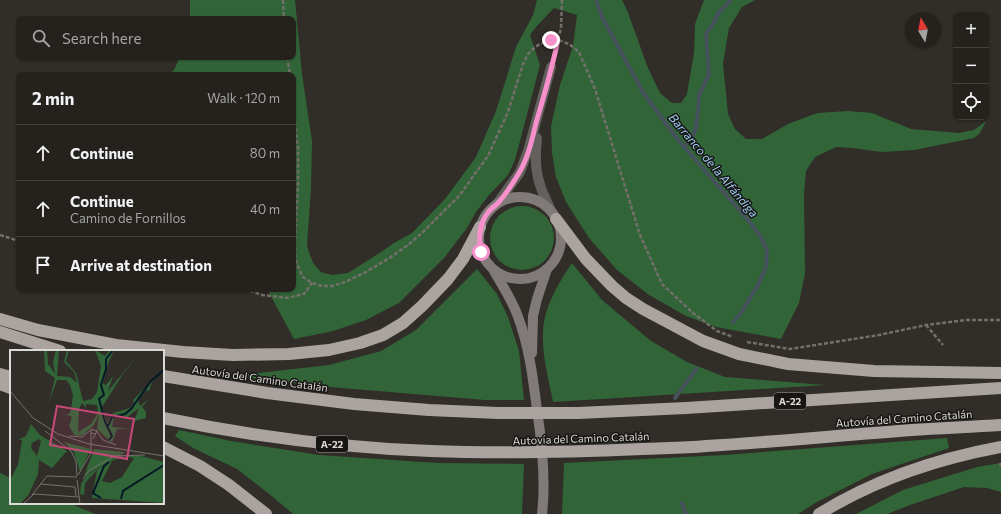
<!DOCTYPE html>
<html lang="en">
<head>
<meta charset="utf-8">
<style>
	body { margin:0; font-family:Commissioner,sans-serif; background:#312f2b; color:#f1f3f6 }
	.controls { position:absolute; right:12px; top:12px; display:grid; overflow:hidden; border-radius:8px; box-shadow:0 1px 3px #0004 }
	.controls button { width:36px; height:36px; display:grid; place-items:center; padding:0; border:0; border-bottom:1px solid #423f3c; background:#25221e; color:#f1f3f6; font:20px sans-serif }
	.compass { position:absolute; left:905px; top:12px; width:36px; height:36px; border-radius:50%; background:#25221e; box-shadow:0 1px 3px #0004; rotate:350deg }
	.stop { position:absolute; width:12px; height:12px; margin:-9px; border:3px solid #f890cc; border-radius:50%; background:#fff }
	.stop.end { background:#f890cc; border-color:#fff; box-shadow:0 1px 4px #0008 }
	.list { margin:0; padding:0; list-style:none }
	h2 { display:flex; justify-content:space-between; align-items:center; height:52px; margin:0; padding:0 16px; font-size:17px }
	h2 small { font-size:13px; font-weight:400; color:#a3a4a4 }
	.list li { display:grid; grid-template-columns:26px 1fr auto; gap:12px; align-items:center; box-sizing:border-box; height:56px; padding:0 16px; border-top:1px solid #423f3c }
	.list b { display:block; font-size:15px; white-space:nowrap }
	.list p { margin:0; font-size:13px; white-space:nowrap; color:#a3a4a4 }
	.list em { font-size:13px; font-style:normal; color:#a3a4a4 }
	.icon { flex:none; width:22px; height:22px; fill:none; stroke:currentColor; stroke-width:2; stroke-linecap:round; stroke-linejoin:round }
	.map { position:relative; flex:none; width:1001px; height:514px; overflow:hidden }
	.search { position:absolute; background:#25221e; box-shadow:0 1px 3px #0004; left:16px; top:16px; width:280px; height:44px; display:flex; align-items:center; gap:10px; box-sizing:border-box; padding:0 14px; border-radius:8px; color:#a3a4a4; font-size:15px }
	.panel { position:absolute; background:#25221e; box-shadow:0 1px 3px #0004; left:16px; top:72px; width:280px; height:220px; border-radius:8px }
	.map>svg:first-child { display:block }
</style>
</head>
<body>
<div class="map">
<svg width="1001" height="514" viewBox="0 0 1001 514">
	<rect width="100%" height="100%" fill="#312d28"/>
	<g fill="#316537">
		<polygon points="190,0 295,0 302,74 312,141 311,187 307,246 313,263 321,272 332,275 348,273 381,252 394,243 412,233 445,199 476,157 496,111 516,47 533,15 537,0 622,0 627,10 648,68 660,93 672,103 681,103 687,94 694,53 695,24 704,0 755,0 742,7 729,28 723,63 728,114 735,129 746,139 762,139 788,124 817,113 848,111 872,113 911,129 959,133 974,130 986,121 980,133 974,138 914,150 882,152 852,148 836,147 815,157 806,171 804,194 805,273 799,303 781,339 716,327 686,316 649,295 617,270 589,238 566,202 556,177 552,153 551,126 560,85 573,46 577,15 554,8 536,27 530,35 540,65 515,160 508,175 489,195 476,212 467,228 444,258 399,303 366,320 333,331 294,339 267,289 293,289 293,75 167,75 174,70 180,57 293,57 293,19 189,19 190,15"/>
		<circle cx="522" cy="238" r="32"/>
		<path d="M 572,263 L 602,300 L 651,341 L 687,362 L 725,377 L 825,385 L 553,402 C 549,380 542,357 543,334 C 543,308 558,284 572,263 Z"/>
		<polygon points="477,269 497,294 508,317 519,351 524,400 485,400 330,387 232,376 329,365 381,351 416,330"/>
		<polygon points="179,430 231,441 319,455 438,463 524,464 522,514 293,514 273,497 237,469 193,448 175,436"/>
		<polygon points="947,438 949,448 872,474 817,502 798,514 562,514 564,463 724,455"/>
		<polygon points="1001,463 1001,492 987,488 964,487 910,505 887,514 856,514 903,490 977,467"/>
		<polygon points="0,473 11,478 11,503 69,503 95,514 0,514"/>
	</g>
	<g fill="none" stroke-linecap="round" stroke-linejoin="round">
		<g stroke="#46525b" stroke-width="4">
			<polyline points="596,0 602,17 644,94 679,141 748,220 761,237 767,251 766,267 758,285 741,313 733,322"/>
			<polyline points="684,147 693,136 696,127 698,112 699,95 709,75 706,34 713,24 719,12 731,0"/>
			<polyline points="675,398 697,368"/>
			<polyline points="682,503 686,514"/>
		</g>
		<g stroke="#736f6b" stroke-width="2.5" stroke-dasharray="4 2" stroke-linecap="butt">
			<polyline points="283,0 284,19"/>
			<polyline points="287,57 290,75"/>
			<polyline points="554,57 561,28 562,0"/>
			<polyline points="293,104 298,149 298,182 295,247 296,260 299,269 303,277 312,283 322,286 332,286 345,282 366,272 391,257 408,245 423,232 460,195 474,175 488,156 508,112 523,64 528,54 534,48 540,44 551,41 558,40 569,44 579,52 595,89 640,235 662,284 693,313 717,331 733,337"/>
			<polyline points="0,235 19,241"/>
			<polyline points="244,289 262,295 287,298 304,294 312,283"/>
			<polyline points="926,325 943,345"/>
			<polyline points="747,342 790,349 879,335 926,325 967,320 1001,320"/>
			<polyline points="1000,463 1001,466"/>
		</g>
		<g stroke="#63605e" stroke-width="10">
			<path d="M 537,138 C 535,154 535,172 541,188 C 544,196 548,203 551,211"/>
			<polyline points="497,204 520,172 528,151 551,67"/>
		</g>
		<g stroke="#807b79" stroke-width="10">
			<circle cx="520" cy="238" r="41"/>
			<path d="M 494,271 C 502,285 511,298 517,314 C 529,345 533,378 537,410 C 542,443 546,481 542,514"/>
			<polyline points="532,353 533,316 537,299 547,269"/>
		</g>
		<g stroke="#aaa39f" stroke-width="12">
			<polyline points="556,219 586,259 612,286 626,298 643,309 703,341 739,354 788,364 874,371 1001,373"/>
			<polyline points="0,319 38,330 116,345 183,352 233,355 289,354 329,350 360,343 383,335 403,323 422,306 448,279 463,259 480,227"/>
			<polyline points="0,332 60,351"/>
			<polyline points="0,374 11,377"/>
			<polyline points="163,376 267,393 354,404 429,410 498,413 578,413 686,408 1001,388"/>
			<polyline points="0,384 11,388"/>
			<path d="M 163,418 C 251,436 341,448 431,451 C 502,454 572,452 642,449 C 664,448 685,448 706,446 C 775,442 843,435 912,430 C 942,428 971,427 1001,425"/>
			<polyline points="163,447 200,466 229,485 266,514"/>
			<path d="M 819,514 C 876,479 936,459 1001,447"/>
		</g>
	</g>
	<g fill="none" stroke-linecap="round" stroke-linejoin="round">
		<path stroke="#f890cc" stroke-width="5" d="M 481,252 C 478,237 479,223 489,211 C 492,208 495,206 498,203 C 506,194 513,183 519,173 C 528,158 532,140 536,123 C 544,96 552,68 558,40 L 551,40"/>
	</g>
	<g text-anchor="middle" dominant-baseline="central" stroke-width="3" stroke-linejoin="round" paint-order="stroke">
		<g fill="#181614" stroke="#a19f9c" stroke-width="1">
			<rect x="774" y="393" width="32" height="16" rx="3"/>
			<rect x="316" y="436" width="32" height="16" rx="3"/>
		</g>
		<g font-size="10" font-weight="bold" fill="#dcdad7">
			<text x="790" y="401">A-22</text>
			<text x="332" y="444">A-22</text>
		</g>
		<g font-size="11" fill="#dcdad7" stroke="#181614">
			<text transform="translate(260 378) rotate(8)">Autovía del Camino Catalán</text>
			<text transform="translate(904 418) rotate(-4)">Autovía del Camino Catalán</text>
			<text transform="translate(581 438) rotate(-2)">Autovía del Camino Catalán</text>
		</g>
		<g font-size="12" font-style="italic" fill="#9dcdf4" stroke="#181614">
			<text transform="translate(714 165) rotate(50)">Barranco de la Alfándiga</text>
		</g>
	</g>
	<g transform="translate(10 350)">
		<rect width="154" height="154" fill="#312d28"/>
		<path d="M 34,0 L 37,0 L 38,14 L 45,24 L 43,12 L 46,0 L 49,0 L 47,26 L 60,27 L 67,33 L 64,22 L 54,12 L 57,0 L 59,0 L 56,11 L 66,23 L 73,51 L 82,49 L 87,42 L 91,16 L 85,0 L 95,6 L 100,0 L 104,0 L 98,14 L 93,34 L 96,35 L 103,26 L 98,41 L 132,0 L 113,24 L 92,57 L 97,73 L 103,63 L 120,58 L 124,53 L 123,50 L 154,19 L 142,32 L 139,41 L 136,40 L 128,50 L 130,56 L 139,49 L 132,57 L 136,62 L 136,68 L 124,71 L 129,58 L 116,68 L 104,66 L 102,77 L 121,79 L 107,79 L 102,93 L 87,79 L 89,64 L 84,75 L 73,85 L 65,86 L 59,76 L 62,67 L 55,64 L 59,64 L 61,60 L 63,45 L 60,35 L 56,30 L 47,30 L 39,52 L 45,28 L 35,21 ZM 72,53 L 76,58 L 76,54 L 87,55 L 88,63 L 81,74 L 68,82 L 69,59 ZM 21,74 L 30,85 L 57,101 L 42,118 L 29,110 L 28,124 L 19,144 L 10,154 L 0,154 L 0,130 L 8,115 L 12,90 L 8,90 L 16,86 ZM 29,89 L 31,91 L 27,106 L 21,98 L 22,93 ZM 54,92 L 81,99 L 70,122 L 64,102 ZM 84,99 L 114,102 L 114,103 L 74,126 ZM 109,106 L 131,106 L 154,112 L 154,153 L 82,148 L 87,120 L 75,133 L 74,145 L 70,144 L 71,134 L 77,125 ZM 114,106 L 124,108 L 112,127 L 100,133 L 92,131 L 102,111 Z" fill="#316537" fill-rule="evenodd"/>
		<path fill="none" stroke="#051826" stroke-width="2" d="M 98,76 L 102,67 L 115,64 L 121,59 L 141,31 L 154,20M 99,90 L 102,86 L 95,72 L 89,49 L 94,45 L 91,35 L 96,19 L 96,9 L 103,0M 91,148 L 83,143 L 94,116 L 99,112M 111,149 L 113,141 L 154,115"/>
		<path fill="none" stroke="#75726e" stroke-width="1" d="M 0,41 L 23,68 L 48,84 L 79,94 L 154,106M 86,80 L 93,90 L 106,95M 35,81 L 61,101 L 66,111 L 67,126M 59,86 L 72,87 L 81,80M 83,89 L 87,81 L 81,79 L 81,83 L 85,84M 68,125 L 81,103 L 81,83M 73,129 L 80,120 L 104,106 L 135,105M 67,130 L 70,154M 30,134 L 65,137 L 66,146M 22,145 L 37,126 L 67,127M 13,154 L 24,144 L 69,147"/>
		<path fill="#c8487a" fill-opacity="0.15" stroke="#c8487a" stroke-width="2" d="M 47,56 L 124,69 L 117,109 L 40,95 Z"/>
		<rect width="154" height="154" fill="none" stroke="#dcdad7" stroke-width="2"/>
	</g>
</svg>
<div class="controls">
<button>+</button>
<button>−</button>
<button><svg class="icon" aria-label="locate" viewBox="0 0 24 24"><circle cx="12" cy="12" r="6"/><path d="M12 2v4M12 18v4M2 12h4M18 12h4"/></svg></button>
</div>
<svg class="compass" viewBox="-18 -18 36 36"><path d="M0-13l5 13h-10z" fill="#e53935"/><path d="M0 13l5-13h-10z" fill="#a3a4a4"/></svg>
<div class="stop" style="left:481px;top:252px"></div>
<div class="stop end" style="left:551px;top:40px"></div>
<div class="search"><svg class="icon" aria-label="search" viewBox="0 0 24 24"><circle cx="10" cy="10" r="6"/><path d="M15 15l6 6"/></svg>Search here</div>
<section class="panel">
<h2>2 min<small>Walk · 120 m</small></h2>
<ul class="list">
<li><svg class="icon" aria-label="ahead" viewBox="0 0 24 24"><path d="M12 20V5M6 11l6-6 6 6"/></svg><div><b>Continue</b></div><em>80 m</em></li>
<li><svg class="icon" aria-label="ahead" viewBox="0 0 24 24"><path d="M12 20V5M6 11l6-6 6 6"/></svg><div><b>Continue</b><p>Camino de Fornillos</p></div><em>40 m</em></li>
<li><svg class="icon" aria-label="arrive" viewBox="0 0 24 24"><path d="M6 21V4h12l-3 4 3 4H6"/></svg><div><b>Arrive at destination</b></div></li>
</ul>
</section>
</div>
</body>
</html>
